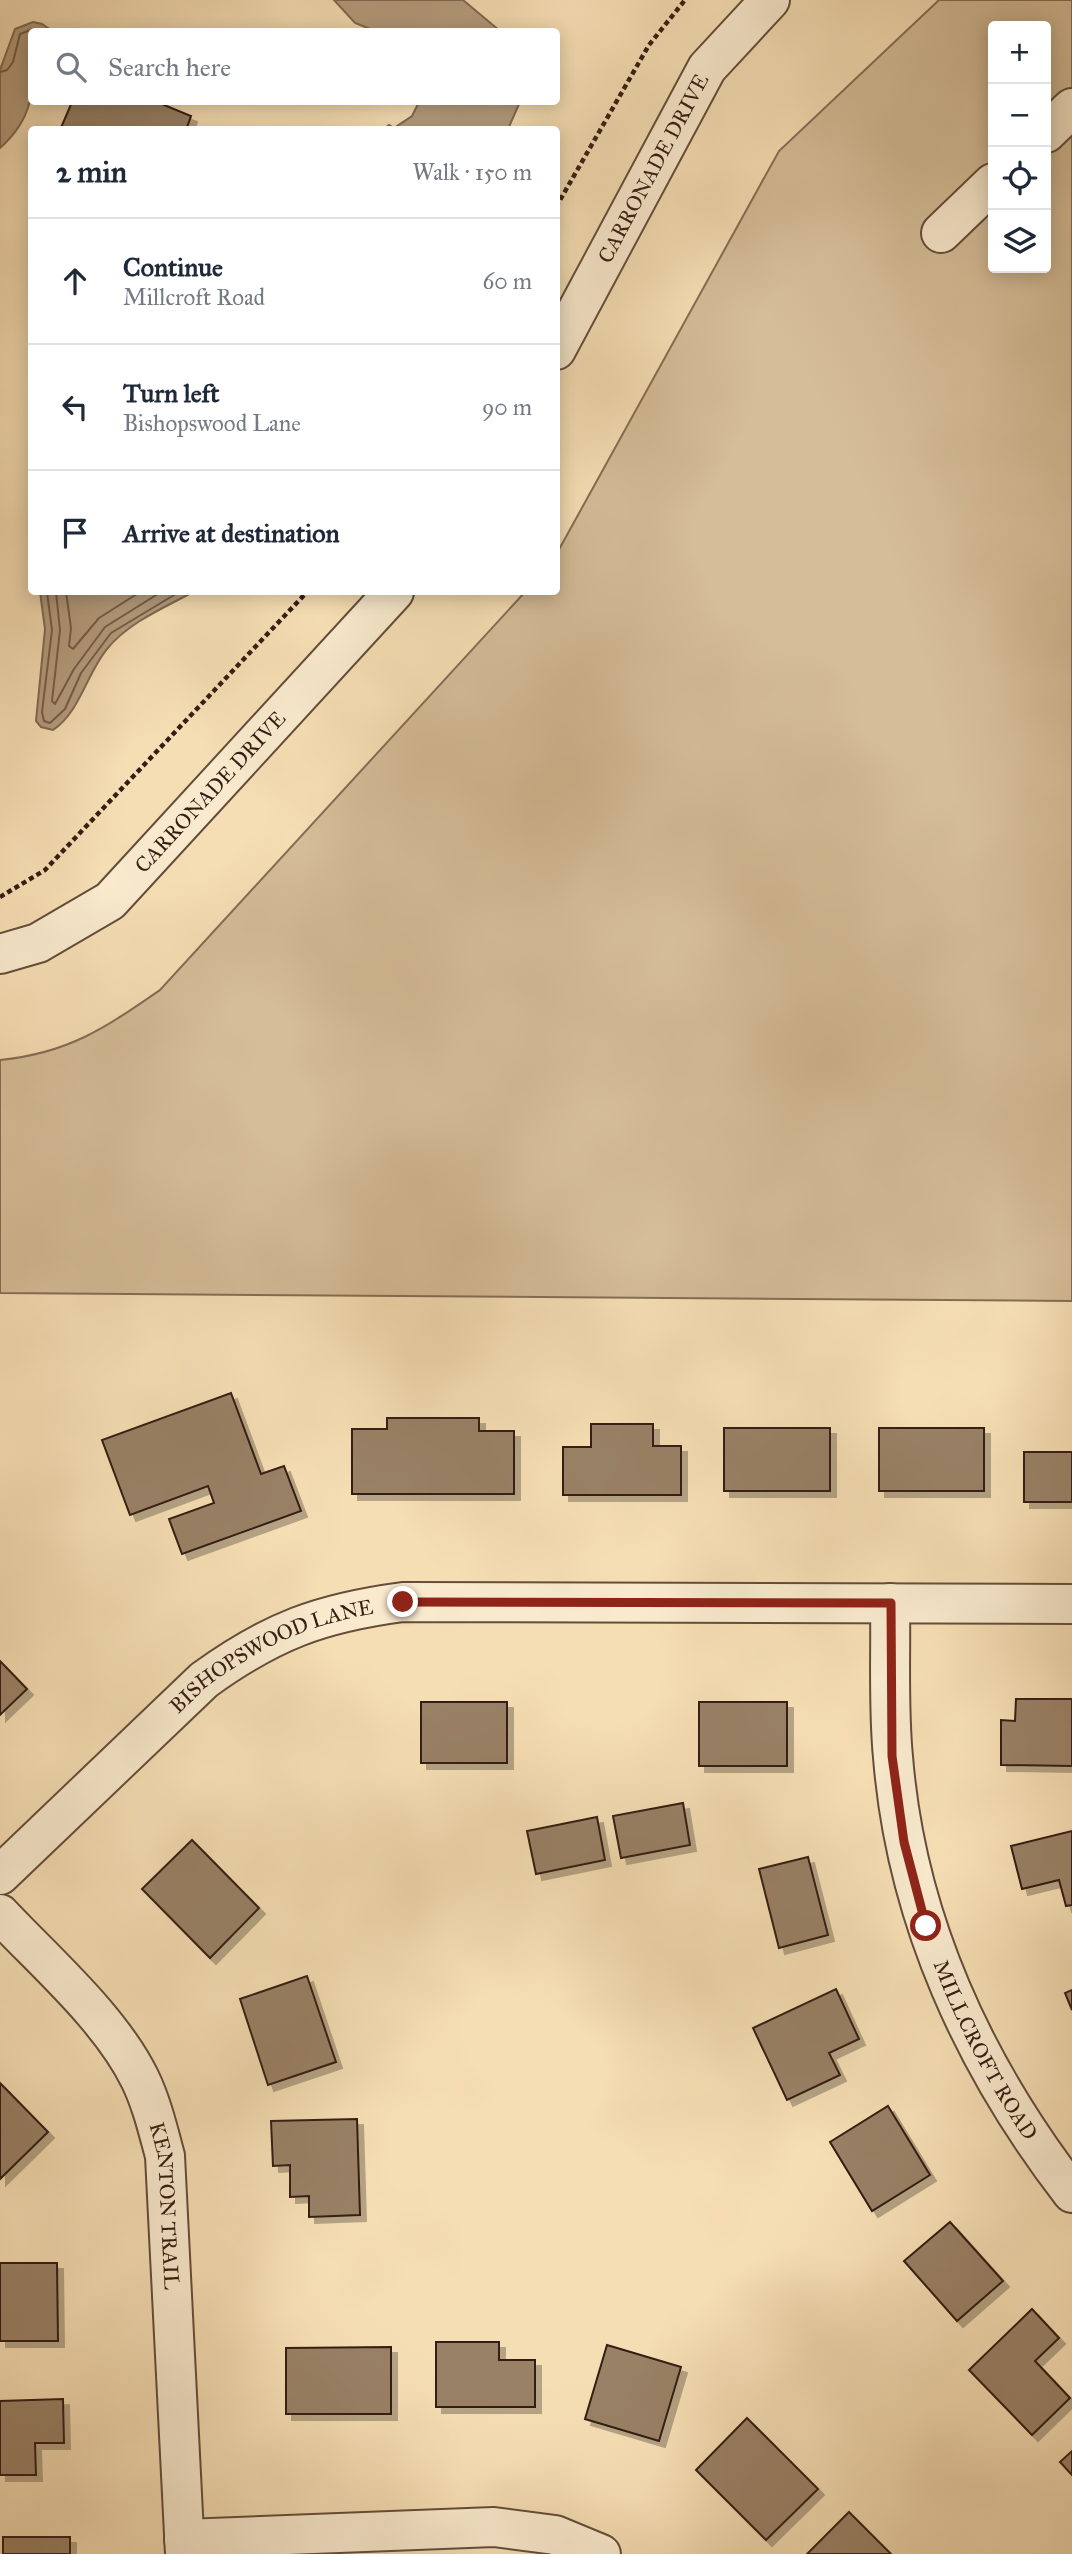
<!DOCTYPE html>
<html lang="en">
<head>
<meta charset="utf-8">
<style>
	body { margin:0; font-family:"IM FELL Great Primer",serif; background:#f6f6f7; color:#1f2937 }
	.controls { position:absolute; right:21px; top:21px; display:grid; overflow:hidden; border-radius:7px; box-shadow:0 4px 18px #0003 }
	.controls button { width:63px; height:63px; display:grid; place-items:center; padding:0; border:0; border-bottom:2px solid #e0e1e3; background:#fff; color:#1f2937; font:35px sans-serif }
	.stop { position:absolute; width:21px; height:21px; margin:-16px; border:5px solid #8f2418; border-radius:50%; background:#fff }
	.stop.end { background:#8f2418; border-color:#fff; box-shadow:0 2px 7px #0008 }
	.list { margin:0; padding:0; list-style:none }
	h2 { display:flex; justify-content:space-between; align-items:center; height:91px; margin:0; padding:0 28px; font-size:30px }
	h2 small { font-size:23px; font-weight:400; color:#747a83 }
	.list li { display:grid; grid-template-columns:46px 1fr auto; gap:21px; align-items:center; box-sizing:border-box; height:126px; padding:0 28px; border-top:2px solid #e0e1e3 }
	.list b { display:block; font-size:26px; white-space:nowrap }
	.list p { margin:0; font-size:23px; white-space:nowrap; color:#747a83 }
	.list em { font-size:23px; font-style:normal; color:#747a83 }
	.icon { flex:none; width:38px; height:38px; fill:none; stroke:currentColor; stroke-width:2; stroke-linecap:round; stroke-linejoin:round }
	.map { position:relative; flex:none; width:1072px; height:2554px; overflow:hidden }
	.search { position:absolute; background:#fff; box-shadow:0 4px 18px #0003; left:28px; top:28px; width:532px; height:77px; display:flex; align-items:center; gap:18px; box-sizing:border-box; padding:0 24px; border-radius:7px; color:#747a83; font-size:26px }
	.panel { position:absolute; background:#fff; box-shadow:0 4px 18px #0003; left:28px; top:126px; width:532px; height:469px; border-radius:7px }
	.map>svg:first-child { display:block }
</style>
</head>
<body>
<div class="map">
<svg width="1072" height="2554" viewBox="0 0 1072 2554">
	<defs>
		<filter id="shadow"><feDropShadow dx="6" dy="6" stdDeviation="0" flood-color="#0004"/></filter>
	</defs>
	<rect width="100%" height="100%" fill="#f6deb4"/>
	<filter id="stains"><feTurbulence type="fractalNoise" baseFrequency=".00286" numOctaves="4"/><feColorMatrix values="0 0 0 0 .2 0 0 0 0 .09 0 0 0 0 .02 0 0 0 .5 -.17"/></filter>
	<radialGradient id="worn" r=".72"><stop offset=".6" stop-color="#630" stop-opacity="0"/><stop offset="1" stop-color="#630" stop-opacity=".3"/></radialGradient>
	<path fill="#d5bd98" stroke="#846d55" stroke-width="2" fill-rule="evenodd" d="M 939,0 L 1072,0 L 1072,1301 L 0,1293 L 0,1060 C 69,1053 105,1028 160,990 L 525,592 L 556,592 L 557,553 L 779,151 ZM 993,26 L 1046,26 L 1046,268 L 993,268 Z"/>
	<g fill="#b49c7d" stroke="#816952" stroke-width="2">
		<polygon points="334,0 463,0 500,31 375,31 355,23"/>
		<path d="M 33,22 L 42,24 L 52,31 L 32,32 C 32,80 40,113 0,148 L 0,70 L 15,29 Z"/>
		<polygon points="419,102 520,102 508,129 384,129 389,125 394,128 412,116"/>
		<path d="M 40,592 L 193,592 C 164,608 129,622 107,649 C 87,673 80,712 53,730 L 41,727 L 36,721 L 45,629 Z"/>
	</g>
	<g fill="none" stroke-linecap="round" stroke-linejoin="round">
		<g stroke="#745c48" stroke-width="2">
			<polyline points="0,72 7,70 13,62 20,34 33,29 42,32"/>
			<polyline points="47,592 52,630 42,712 44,721 50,723 65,709 81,673 111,633 179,592"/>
			<polyline points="56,592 60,630 52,701 55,704 74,669 105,627 161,592"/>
			<polyline points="66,592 71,628 69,646 73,649 99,618 140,592"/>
		</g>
	</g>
	<g fill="#998166" stroke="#341d12" stroke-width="2" filter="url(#shadow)">
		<polygon points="72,102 157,102 191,116 186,130 60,130"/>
		<polygon points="231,1393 261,1474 284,1466 301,1511 182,1554 169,1519 214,1503 208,1486 130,1515 102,1440"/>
		<polygon points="387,1418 479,1418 479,1431 514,1431 514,1494 352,1494 352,1429 387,1429"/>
		<polygon points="591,1424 653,1424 653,1446 681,1446 681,1495 563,1495 563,1447 591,1447"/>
		<rect x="724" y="1428" width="106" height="63"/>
		<rect x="879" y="1428" width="105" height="63"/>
		<rect x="1024" y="1452" width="48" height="50"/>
		<polygon points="0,1661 27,1689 0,1715"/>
		<polygon points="1016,1699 1072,1699 1072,1766 1001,1765 1001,1720 1015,1721"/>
		<rect x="421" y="1702" width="86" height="61"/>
		<rect x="699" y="1702" width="88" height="64"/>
		<polygon points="683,1803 690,1845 621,1858 613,1816"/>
		<polygon points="597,1817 605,1860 536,1874 527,1831"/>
		<polygon points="1072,1831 1072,1905 1066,1906 1059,1880 1022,1889 1011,1846"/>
		<polygon points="192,1840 259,1908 210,1958 142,1889"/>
		<polygon points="808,1857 828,1935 779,1948 759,1869"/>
		<polygon points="307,1976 336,2062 268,2085 240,1999"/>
		<polygon points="836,1989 859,2039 829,2053 840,2075 787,2100 753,2028"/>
		<polygon points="1072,1990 1072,2010 1065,1993"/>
		<polygon points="0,2083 48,2132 0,2179"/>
		<polygon points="888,2106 930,2175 872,2211 830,2142"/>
		<polygon points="357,2119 360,2215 309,2217 309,2196 290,2197 290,2165 273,2166 271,2121"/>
		<polygon points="950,2222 1003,2281 957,2321 904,2261"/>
		<polygon points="0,2263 57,2263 58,2341 0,2341"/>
		<polygon points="1032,2309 1059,2338 1035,2361 1070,2398 1032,2435 969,2370"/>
		<polygon points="436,2342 499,2342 499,2360 535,2360 535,2407 436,2407"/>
		<polygon points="607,2345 681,2367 659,2441 585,2419"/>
		<polygon points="391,2347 391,2414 286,2414 286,2348"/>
		<polygon points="63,2399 64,2443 35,2443 36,2475 0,2475 0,2401"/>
		<polygon points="747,2418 818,2489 766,2540 696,2470"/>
		<polygon points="1072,2451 1072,2475 1060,2462"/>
		<polygon points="849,2512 891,2554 807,2554"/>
		<rect x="3" y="2537" width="67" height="17"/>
	</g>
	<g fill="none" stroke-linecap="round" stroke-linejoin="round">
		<g stroke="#644d3a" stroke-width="42">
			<g id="minor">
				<polyline points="1046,133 1072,108"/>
				<polyline points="941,233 993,183"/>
				<path id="s1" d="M 556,350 L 707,68 L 770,0"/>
				<path id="s2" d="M 0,954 L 38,943 L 110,901 L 394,592"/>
				<path id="s3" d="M 890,1603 C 891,1654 888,1707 893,1757 C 906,1919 974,2066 1072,2193"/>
				<path id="s4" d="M 0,1875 L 204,1680 C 272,1631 320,1613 403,1602 L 1072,1604"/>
				<path id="s5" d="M 0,1914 C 46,1963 110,2018 140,2079 C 152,2104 158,2130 165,2156 L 185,2554"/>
				<polyline points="184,2539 494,2527 555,2535 601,2554"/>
			</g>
		</g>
		<g stroke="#341d12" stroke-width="4.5" stroke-dasharray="5 3.5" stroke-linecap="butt">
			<polyline points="556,207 649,45 685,0"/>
			<polyline points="0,897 45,870 307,592"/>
		</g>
		<use href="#minor" stroke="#f9eace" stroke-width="38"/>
	</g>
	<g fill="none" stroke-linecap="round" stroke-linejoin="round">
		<polyline stroke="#8f2418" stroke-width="9" points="403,1602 891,1603 892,1756 904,1842 926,1926"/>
	</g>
	<g text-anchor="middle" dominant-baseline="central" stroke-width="5" stroke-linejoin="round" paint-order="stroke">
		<g font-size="21" fill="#341d12" stroke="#f9eace">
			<text stroke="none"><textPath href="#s1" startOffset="206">CARRONADE DRIVE</textPath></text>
			<text stroke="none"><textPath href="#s2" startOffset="271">CARRONADE DRIVE</textPath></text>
			<text stroke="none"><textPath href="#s4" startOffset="354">BISHOPSWOOD LANE</textPath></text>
			<text stroke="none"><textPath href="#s3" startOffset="464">MILLCROFT ROAD</textPath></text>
			<text stroke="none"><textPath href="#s5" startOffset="348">KENTON TRAIL</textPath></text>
		</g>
	</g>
	<rect width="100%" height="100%" filter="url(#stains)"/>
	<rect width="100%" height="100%" fill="url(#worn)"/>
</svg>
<div class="controls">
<button>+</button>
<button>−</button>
<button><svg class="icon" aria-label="locate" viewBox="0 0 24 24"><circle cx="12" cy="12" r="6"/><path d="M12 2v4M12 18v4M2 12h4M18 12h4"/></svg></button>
<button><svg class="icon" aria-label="layers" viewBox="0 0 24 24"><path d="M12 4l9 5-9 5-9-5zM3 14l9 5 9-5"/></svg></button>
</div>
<div class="stop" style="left:926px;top:1926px"></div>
<div class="stop end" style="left:403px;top:1602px"></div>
<div class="search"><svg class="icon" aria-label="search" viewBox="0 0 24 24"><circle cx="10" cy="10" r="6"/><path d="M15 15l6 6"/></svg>Search here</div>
<section class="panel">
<h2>2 min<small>Walk · 150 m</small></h2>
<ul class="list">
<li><svg class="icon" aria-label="ahead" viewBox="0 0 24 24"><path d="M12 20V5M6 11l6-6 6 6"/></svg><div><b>Continue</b><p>Millcroft Road</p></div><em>60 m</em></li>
<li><svg class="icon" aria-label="left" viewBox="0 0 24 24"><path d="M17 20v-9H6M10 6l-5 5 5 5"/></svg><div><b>Turn left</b><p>Bishopswood Lane</p></div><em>90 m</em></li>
<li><svg class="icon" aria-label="arrive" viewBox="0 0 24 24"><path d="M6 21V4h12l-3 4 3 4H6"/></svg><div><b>Arrive at destination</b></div></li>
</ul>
</section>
</div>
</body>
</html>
